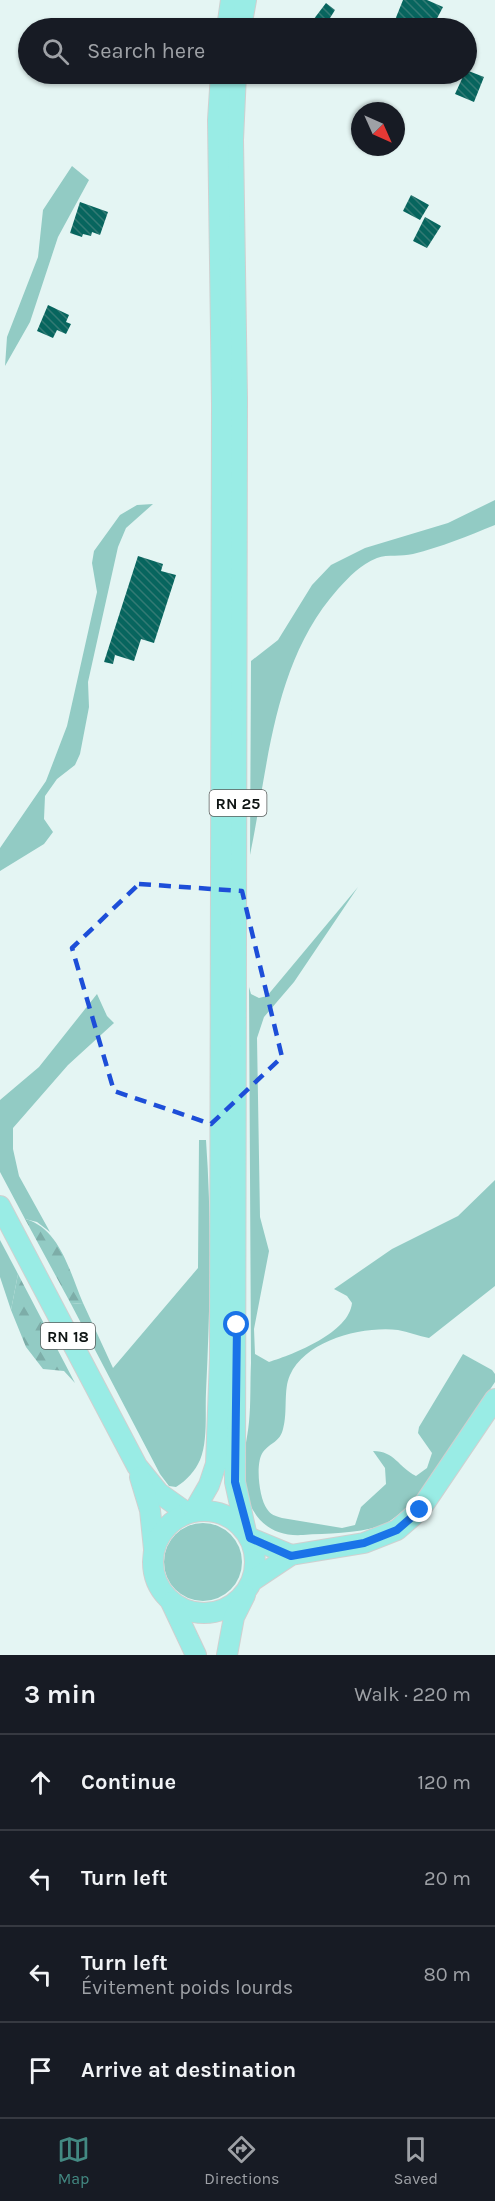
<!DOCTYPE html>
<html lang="en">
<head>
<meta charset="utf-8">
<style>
	body { margin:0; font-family:Karla,sans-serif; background:#20242c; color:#f1f3f6 }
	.compass { position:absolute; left:351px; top:102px; width:54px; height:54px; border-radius:50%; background:#171b24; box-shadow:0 2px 4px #0004; rotate:135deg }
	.stop { position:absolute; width:18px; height:18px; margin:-14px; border:4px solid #1a73e8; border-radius:50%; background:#fff }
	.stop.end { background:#1a73e8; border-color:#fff; box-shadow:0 2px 6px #0008 }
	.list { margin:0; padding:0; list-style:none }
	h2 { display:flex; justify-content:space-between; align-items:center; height:78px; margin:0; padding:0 24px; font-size:26px }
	h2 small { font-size:20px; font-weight:400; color:#9ea1a6 }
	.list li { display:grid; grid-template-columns:39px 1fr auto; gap:18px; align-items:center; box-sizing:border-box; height:96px; padding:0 24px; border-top:2px solid #363941 }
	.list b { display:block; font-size:22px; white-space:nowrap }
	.list p { margin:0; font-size:20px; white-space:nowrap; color:#9ea1a6 }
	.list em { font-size:20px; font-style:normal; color:#9ea1a6 }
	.icon { flex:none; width:33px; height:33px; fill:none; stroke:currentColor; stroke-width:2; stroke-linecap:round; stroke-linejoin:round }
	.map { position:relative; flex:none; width:495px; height:1655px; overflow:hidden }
	.search { position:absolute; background:#171b24; box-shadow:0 2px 4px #0004; left:18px; right:18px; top:18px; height:66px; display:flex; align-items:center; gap:15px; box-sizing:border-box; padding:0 21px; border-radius:33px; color:#9ea1a6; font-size:22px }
	.sheet { height:462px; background:#171b24 }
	nav { display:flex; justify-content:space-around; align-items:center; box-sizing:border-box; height:84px; border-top:2px solid #363941; background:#171b24; font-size:16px; color:#9ea1a6 }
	nav a { display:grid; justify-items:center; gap:3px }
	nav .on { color:#438982 }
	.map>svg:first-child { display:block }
</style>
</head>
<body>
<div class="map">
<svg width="495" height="1655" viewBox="0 0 495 1655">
	<defs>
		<pattern id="forest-firs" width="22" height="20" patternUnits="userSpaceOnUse" patternTransform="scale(1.5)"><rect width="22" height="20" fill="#92cbc4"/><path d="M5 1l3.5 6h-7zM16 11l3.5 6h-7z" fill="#7dada8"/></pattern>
		<pattern id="building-back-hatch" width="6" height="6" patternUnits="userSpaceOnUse" patternTransform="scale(1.5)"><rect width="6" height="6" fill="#07655e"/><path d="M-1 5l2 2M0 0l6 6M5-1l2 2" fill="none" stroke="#337a74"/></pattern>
	</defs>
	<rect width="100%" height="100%" fill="#e4f5f3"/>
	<g fill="#92cbc4">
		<polygon points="72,166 89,180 58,237 30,322 5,366 7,337 38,257 43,210"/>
		<path d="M 495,500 L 495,525 C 468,536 441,547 413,554 C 401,557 388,554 377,558 C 360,565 350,576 338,589 C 273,662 269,763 250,855 L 251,661 L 278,640 L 312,585 L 331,565 L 365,548 L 448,523 Z"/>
		<polygon points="153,504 126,528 118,547 88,682 89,707 80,754 75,765 57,779 45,796 44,819 53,832 44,844 0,871 0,848 46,781 67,726 97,592 92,563 94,551 120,515 137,505"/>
		<path d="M 358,887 L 294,982 L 264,1017 L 257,1038 L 260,1217 L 269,1251 L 254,1329 L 255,1354 L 269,1362 C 294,1354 349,1333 352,1303 L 347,1296 L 334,1289 L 392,1249 L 458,1216 L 495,1180 L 495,1286 L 429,1338 C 419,1336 408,1332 398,1330 C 362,1326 306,1340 290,1375 C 283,1390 288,1412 283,1429 C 280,1442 271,1442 263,1452 C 255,1463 259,1498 267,1509 C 271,1515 275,1516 282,1518 L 342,1528 L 355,1525 L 361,1507 L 386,1484 L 385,1468 L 373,1451 C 395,1451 398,1467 416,1476 L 427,1468 L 432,1453 L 418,1433 L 419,1427 L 463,1354 L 492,1370 L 495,1374 L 495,1382 C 471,1417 418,1513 380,1526 C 356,1534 327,1533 303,1535 C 271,1537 253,1520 245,1490 C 239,1468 247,1444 249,1422 C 251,1403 250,1383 251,1363 L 249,987 L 251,994 L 259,998 L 267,996 Z"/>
		<polygon points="97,994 107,1016 114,1023 68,1065 13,1128 13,1149 19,1176 50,1232 37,1222 25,1219 0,1172 0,1100 39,1067"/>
		<path d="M 199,1140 L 206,1140 C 212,1224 210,1309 206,1392 C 205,1412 208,1441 200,1460 C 195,1471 187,1480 176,1487 L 169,1486 L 160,1474 L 71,1304 L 83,1303 L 113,1368 L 198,1268 Z"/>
		<polygon points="0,1240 18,1274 11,1310 0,1277"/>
		<circle cx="203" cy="1562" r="39"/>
	</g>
	<g fill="url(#forest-firs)">
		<path d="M 25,1219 C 60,1228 70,1273 83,1303 L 71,1304 Z"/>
		<polygon points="18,1274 75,1383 64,1371 43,1369 26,1347 11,1310"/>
	</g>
	<g fill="url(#building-back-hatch)">
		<polygon points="403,0 427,0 443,7 432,28 401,28 393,25"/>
		<polygon points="326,3 335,10 330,18 344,28 307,28"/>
		<polygon points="466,70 484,77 474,102 455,94"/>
		<polygon points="411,195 429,205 420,220 403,211"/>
		<polygon points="80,202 108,212 100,235 92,232 91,236 83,234 82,237 70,233"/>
		<polygon points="425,217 441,226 427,248 413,241"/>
		<polygon points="48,305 69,315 66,322 71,324 66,334 57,330 53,338 37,331"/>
		<polygon points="138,556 163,564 161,571 176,575 154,643 141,639 134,661 115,655 113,664 104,662"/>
	</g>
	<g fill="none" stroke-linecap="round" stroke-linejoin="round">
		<g stroke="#cfd0d0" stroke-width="22">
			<g id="major">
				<polyline points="227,28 231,0"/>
				<polyline points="241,28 246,0"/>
				<polyline points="236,74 233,140 237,398 235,1482 246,1532"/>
				<polyline points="0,1206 137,1466 159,1493 187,1513"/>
				<polyline points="140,1477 150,1510 154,1549"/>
				<circle cx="204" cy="1562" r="51"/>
				<polyline points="194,1511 209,1485 216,1464 220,1358 222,404 218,120 221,74"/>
				<polyline points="250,1538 291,1555"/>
				<polyline points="252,1581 291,1555 364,1543 397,1530 420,1510 495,1399"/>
				<polyline points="171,1602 196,1655"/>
				<polyline points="227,1655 234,1617 245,1595"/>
			</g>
		</g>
		<use href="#major" stroke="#99ece5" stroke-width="20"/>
	</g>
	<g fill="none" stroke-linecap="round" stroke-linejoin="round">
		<polyline stroke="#1a73e8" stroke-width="8" points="237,1325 235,1482 250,1538 291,1556 364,1543 397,1530 420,1510"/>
	</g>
	<path fill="none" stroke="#1d4ed8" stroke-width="4.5" stroke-dasharray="12 8" stroke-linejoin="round" d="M 139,884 L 242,891 L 282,1057 L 211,1124 L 114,1091 L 72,948 Z"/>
	<g text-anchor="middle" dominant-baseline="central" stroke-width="6" stroke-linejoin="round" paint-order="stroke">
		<g fill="#fff" stroke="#575b5a" stroke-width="1.5">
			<rect x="209.5" y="790" width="57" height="26" rx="4.5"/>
			<rect x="41" y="1323" width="54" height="26" rx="4.5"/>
		</g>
		<g font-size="16" font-weight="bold" fill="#0f1514">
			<text x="238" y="803">RN 25</text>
			<text x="68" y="1336">RN 18</text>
		</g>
	</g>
</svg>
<svg class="compass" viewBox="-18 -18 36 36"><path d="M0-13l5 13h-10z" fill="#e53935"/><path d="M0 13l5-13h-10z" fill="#9ea1a6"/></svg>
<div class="stop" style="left:237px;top:1325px"></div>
<div class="stop end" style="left:420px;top:1510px"></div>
<div class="search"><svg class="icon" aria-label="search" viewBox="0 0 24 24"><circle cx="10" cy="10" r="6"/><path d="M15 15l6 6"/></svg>Search here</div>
</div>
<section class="sheet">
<h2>3 min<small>Walk · 220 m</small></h2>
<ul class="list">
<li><svg class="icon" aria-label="ahead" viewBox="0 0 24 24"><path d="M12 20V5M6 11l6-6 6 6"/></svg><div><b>Continue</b></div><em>120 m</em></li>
<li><svg class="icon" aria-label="left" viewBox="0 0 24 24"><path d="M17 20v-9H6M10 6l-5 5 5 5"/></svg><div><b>Turn left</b></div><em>20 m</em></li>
<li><svg class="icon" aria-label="left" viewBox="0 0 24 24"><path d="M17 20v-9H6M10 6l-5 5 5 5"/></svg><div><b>Turn left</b><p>Évitement poids lourds</p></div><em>80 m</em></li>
<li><svg class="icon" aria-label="arrive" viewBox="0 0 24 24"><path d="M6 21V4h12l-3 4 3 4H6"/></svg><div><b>Arrive at destination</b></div></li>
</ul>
</section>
<nav>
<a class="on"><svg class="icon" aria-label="map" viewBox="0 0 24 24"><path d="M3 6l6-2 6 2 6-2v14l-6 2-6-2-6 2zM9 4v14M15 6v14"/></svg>Map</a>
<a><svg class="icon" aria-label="directions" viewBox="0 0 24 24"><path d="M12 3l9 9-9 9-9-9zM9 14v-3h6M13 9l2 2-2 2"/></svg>Directions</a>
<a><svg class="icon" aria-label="saved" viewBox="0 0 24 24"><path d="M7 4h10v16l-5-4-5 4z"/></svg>Saved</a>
</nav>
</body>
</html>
